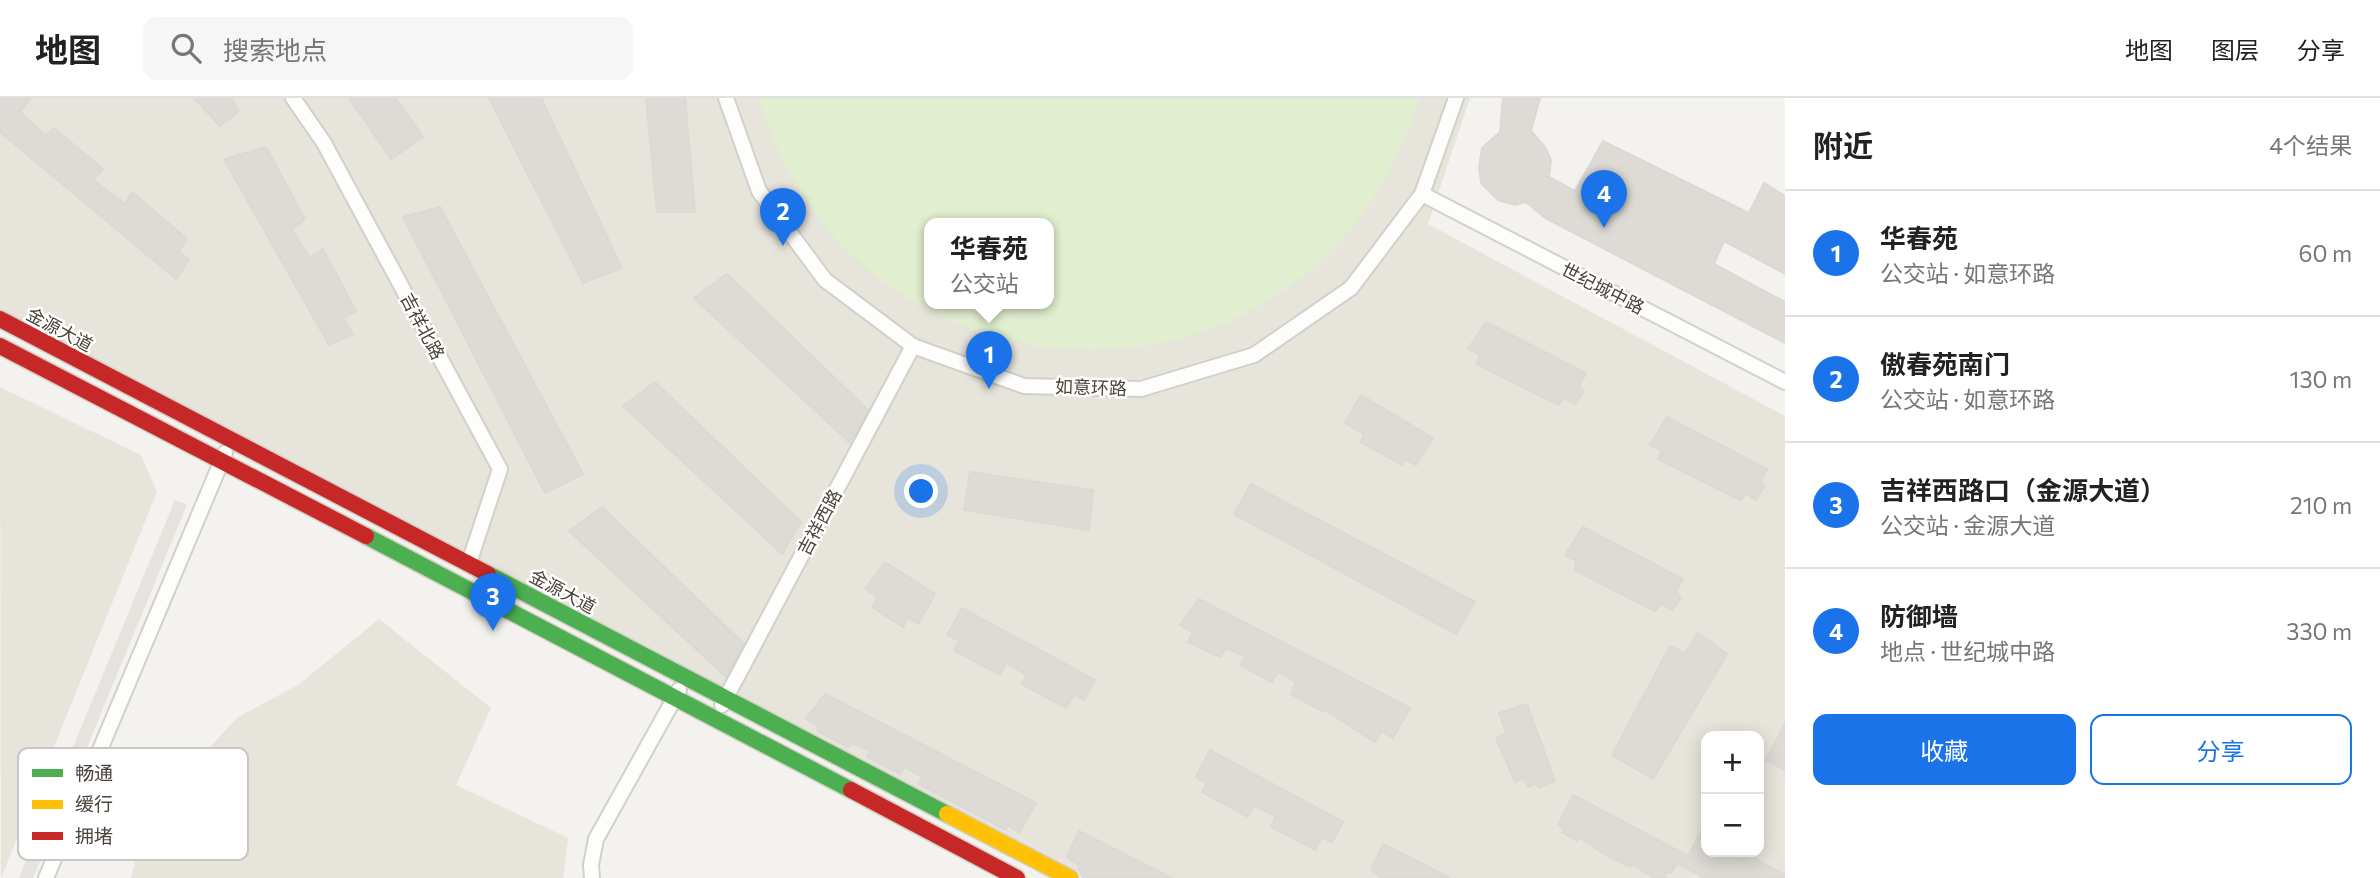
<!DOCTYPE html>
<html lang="zh">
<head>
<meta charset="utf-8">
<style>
	body { margin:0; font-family:Commissioner,"Noto Sans SC",sans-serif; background:#f6f6f6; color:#222 }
	.controls { position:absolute; right:21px; bottom:21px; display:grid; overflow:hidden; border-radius:14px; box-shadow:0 4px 18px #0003 }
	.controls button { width:63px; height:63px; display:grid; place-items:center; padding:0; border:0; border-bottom:2px solid #e0e0e0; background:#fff; color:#222; font:35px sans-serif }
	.you { position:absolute; left:922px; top:394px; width:24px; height:24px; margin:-18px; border:5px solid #fff; border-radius:50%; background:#1a73e8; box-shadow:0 0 0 10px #1a73e833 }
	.badge { display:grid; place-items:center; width:46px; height:46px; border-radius:50%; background:#1a73e8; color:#fff; font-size:23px; font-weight:700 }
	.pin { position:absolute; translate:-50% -58px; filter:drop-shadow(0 2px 4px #0008) }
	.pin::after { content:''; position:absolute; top:37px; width:24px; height:21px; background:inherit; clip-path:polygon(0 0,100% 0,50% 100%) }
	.popup { position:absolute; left:924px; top:120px; width:130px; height:91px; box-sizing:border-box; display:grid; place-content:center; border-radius:14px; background:#fff; filter:drop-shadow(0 2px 5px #0005); font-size:23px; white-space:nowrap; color:#767676 }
	.popup b { font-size:26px; color:#222 }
	.popup::after { content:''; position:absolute; left:50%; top:100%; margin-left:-14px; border:14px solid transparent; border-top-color:#fff }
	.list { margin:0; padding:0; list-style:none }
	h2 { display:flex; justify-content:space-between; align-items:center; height:91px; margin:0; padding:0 28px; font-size:30px }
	h2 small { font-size:23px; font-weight:400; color:#767676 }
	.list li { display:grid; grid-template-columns:46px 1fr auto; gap:21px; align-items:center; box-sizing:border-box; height:126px; padding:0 28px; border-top:2px solid #e0e0e0 }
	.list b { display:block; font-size:26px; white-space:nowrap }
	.list p { margin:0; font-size:23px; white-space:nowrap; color:#767676 }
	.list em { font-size:23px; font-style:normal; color:#767676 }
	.actions { display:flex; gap:14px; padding:21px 28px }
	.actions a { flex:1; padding:16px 0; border:2px solid #1a73e8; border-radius:14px; text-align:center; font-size:24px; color:#1a73e8 }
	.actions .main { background:#1a73e8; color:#fff }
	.icon { flex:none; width:38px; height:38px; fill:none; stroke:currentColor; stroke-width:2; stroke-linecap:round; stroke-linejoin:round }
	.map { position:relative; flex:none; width:1785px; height:780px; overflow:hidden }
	header { display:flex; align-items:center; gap:42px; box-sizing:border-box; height:98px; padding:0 35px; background:#fff; border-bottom:2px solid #e0e0e0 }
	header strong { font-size:33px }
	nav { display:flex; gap:38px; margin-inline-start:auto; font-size:24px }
	.search { width:490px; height:63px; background:#f6f6f6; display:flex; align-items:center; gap:18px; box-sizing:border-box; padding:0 24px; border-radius:14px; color:#767676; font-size:26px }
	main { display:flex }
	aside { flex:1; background:#fff }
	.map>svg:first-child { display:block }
</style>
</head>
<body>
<header>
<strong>地图</strong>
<div class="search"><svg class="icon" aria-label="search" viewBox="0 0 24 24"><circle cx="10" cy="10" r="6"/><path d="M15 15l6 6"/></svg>搜索地点</div>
<nav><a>地图</a><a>图层</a><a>分享</a></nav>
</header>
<main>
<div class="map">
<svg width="1785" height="780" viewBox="0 0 1785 780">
	<rect width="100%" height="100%" fill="#f4f2ee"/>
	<g fill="#e7e4dc" fill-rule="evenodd">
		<path d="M 0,0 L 1470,0 L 1428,126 L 1785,318 L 1785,780 L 1091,780 L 0,214 ZM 930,125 L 1048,125 L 1048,205 L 930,205 ZM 1706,638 L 1759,638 L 1759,754 L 1706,754 Z"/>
		<polygon points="0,289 141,357 157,394 1,780"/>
		<polygon points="379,521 491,610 456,687 568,740 563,780 131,780 147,716 238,619 298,587"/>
	</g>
	<path fill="#e1eecf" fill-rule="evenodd" d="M 758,0 L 1419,0 C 1398,74 1355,139 1294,185 C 1149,295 938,266 823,126 C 793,89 773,46 758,0 ZM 930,125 L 1048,125 L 1048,205 L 930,205 Z"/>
	<polygon fill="#e6e3df" points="175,402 187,407 33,780 19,780"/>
	<g fill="#dedbd6" stroke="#dcd9d4" stroke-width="2">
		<polygon points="0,0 31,0 20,14 46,38 54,30 103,71 93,82 125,106 132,94 187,141 179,153 189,162 176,181 0,34"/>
		<polygon points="194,0 231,0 239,13 220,28"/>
		<polygon points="349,0 396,0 423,39 391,61"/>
		<polygon points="489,0 541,0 622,170 583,185"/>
		<polygon points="646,0 685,0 695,114 657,114"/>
		<polygon points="1503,0 1540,0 1531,33 1545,49 1551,62 1549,79 1575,93 1603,43 1749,115 1764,85 1785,98 1785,176 1724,143 1714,166 1785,204 1785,245 1545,120 1526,104 1515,107 1498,102 1481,85 1479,69 1482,50 1500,34"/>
		<polygon points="266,49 305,121 292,132 310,160 323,151 356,213 343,220 353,236 329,247 224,61"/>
		<polygon points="440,109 583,376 545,395 403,119"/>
		<polygon points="727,176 868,312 850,345 694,200"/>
		<polygon points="1486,224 1586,275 1579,289 1584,293 1574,306 1564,300 1558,307 1476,266 1480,257 1468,251"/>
		<polygon points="655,284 801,424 782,456 623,308"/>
		<polygon points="1361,297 1433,340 1416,367 1405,361 1402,367 1361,344 1364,336 1345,325"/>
		<polygon points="1667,319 1767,371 1760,384 1765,388 1756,402 1746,396 1740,402 1658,361 1662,352 1650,347"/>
		<polygon points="970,374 1093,392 1089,432 964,412"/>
		<polygon points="1251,386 1475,504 1456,536 1234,416"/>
		<polygon points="602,409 744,546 726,579 569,433"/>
		<polygon points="1583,429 1683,481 1676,494 1681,499 1672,512 1662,506 1655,513 1574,472 1577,463 1565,457"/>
		<polygon points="885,464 935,496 918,526 908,519 903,529 872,509 878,499 865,491"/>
		<polygon points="1199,501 1410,610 1393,640 1382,633 1375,644 1325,612 1324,614 1291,596 1296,584 1278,574 1272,584 1240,567 1245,558 1226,550 1220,559 1188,544 1193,534 1180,527"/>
		<polygon points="962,510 1095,582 1084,602 1074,597 1066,610 1022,586 1027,577 1006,565 1000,577 954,552 959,543 947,537"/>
		<polygon points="1698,535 1727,556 1653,681 1612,657 1670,548 1685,555"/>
		<polygon points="825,596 1036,705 1019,735 1008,727 1006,732 919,686 922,679 904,669 900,676 867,659 870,653 852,645 848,649 817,633 819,628 806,621"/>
		<polygon points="1527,606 1555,683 1539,690 1537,685 1528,689 1524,680 1515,684 1496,640 1506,635 1499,615"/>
		<polygon points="1785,626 1785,672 1766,662"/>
		<polygon points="1210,652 1343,724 1332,744 1322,739 1315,752 1271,729 1276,719 1254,707 1248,719 1202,694 1207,685 1196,679"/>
		<polygon points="1573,697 1688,758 1706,725 1706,754 1743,754 1785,777 1785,780 1705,780 1677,765 1672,774 1667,774 1664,780 1654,780 1632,766 1630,769 1607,758 1579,739 1577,743 1562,734 1564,730 1558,727"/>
		<polygon points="1079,733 1172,780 1083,780 1078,770 1079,767 1067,759"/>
		<polygon points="1383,746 1450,780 1383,780 1371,772"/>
	</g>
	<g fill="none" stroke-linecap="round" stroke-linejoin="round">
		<g stroke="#d2d0cb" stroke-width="18">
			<g id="street">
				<polyline points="293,0 324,45 500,371 469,465"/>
				<polyline points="726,0 759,93 825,182 913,248 1024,288 1141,291 1254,257 1351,190 1422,96 1456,0"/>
				<polyline points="1422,96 1785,284"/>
				<polyline points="722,607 913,248"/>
				<polyline points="46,780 225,355"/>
				<polyline points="592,780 591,767 596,741 679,592"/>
			</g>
		</g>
		<g stroke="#d3cfc5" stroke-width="19">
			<g id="fast">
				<polyline points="366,438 851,692"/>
				<polyline points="488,476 947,716"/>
			</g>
		</g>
		<g stroke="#d3cfc5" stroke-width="19">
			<polyline id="slow" points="947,716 1070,780"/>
		</g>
		<g stroke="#d3cfc5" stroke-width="19">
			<g id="jam">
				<polyline points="0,221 488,476"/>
				<polyline points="0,248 366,438"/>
				<polyline points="851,692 1017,780"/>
			</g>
		</g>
		<use href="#street" stroke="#fdfdfc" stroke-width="14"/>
		<use href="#fast" stroke="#4caf50" stroke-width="16"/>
		<use href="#slow" stroke="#ffc107" stroke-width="16"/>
		<use href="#jam" stroke="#c62828" stroke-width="16"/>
	</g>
	<g text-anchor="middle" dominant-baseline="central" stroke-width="5" stroke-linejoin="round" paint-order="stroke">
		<g font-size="18" fill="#4b4439" stroke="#fff">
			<text transform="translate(1603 190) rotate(27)">世纪城中路</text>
			<text transform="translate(423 228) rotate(62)">吉祥北路</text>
			<text transform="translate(60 231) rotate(28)">金源大道</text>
			<text transform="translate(1091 289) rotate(2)">如意环路</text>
			<text transform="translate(819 424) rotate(-62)">吉祥西路</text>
			<text transform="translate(563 493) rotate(28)">金源大道</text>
		</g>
	</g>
	<rect x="18" y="650" width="230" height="112" rx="10" fill="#fff" stroke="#c9c7c4" stroke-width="2"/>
	<rect x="32" y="671" width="31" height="8" fill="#4caf50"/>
	<rect x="32" y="702" width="31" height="9" fill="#ffc107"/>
	<rect x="32" y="734" width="31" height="8" fill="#c62828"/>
	<g font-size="19" fill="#4b4439">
		<text x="75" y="682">畅通</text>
		<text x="75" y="713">缓行</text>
		<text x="75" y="745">拥堵</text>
	</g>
</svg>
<div class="controls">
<button>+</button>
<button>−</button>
</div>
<div class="you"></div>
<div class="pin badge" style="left:989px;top:291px">1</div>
<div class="popup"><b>华春苑</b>公交站</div>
<div class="pin badge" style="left:783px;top:148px">2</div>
<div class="pin badge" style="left:493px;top:533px">3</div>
<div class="pin badge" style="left:1604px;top:130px">4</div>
</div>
<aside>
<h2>附近<small>4个结果</small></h2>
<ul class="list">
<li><span class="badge">1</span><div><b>华春苑</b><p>公交站 · 如意环路</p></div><em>60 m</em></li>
<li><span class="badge">2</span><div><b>傲春苑南门</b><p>公交站 · 如意环路</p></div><em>130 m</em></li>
<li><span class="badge">3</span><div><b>吉祥西路口（金源大道）</b><p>公交站 · 金源大道</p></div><em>210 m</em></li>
<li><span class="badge">4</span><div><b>防御墙</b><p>地点 · 世纪城中路</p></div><em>330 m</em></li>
</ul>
<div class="actions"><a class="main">收藏</a><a>分享</a></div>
</aside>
</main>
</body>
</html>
